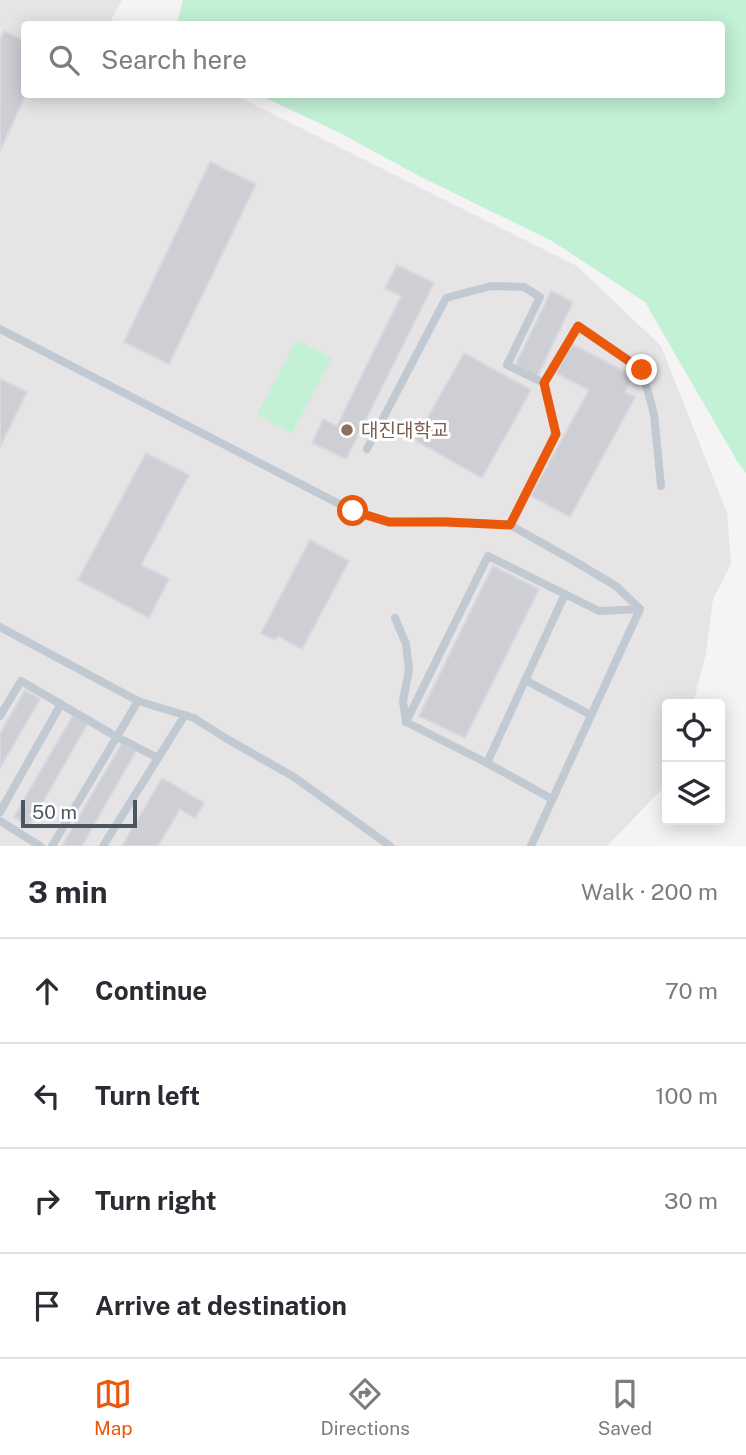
<!DOCTYPE html>
<html lang="en">
<head>
<meta charset="utf-8">
<style>
	body { margin:0; font-family:"Public Sans","Noto Sans KR",sans-serif; background:#f2f2f3; color:#2b2b33 }
	.controls { position:absolute; right:21px; bottom:21px; display:grid; overflow:hidden; border-radius:7px; box-shadow:0 4px 18px #0003 }
	.controls button { width:63px; height:63px; display:grid; place-items:center; padding:0; border:0; border-bottom:2px solid #e1e1e2; background:#fff; color:#2b2b33; font:35px sans-serif }
	.scale { position:absolute; left:21px; bottom:18px; width:116px; box-sizing:border-box; padding-left:7px; border:4px solid #4a5661; border-top:0; font-size:19px; line-height:24px; white-space:nowrap; color:#4a5661; -webkit-text-stroke:5px #fff; paint-order:stroke }
	.stop { position:absolute; width:21px; height:21px; margin:-16px; border:5px solid #ea580c; border-radius:50%; background:#fff }
	.stop.end { background:#ea580c; border-color:#fff; box-shadow:0 2px 7px #0008 }
	.list { margin:0; padding:0; list-style:none }
	h2 { display:flex; justify-content:space-between; align-items:center; height:91px; margin:0; padding:0 28px; font-size:30px }
	h2 small { font-size:23px; font-weight:400; color:#7c7c81 }
	.list li { display:grid; grid-template-columns:46px 1fr auto; gap:21px; align-items:center; box-sizing:border-box; height:105px; padding:0 28px; border-top:2px solid #e1e1e2 }
	.list b { display:block; font-size:26px; white-space:nowrap }
	.list em { font-size:23px; font-style:normal; color:#7c7c81 }
	.icon { flex:none; width:38px; height:38px; fill:none; stroke:currentColor; stroke-width:2; stroke-linecap:round; stroke-linejoin:round }
	.map { position:relative; flex:none; width:746px; height:846px; overflow:hidden }
	.search { position:absolute; background:#fff; box-shadow:0 4px 18px #0003; left:21px; right:21px; top:21px; height:77px; display:flex; align-items:center; gap:18px; box-sizing:border-box; padding:0 24px; border-radius:7px; color:#7c7c81; font-size:26px }
	.sheet { height:511px; background:#fff }
	nav { display:flex; justify-content:space-around; align-items:center; box-sizing:border-box; height:98px; border-top:2px solid #e1e1e2; background:#fff; font-size:19px; color:#7c7c81 }
	nav a { display:grid; justify-items:center; gap:4px }
	nav .on { color:#ea580c }
	.map>svg:first-child { display:block }
</style>
</head>
<body>
<div class="map">
<svg width="746" height="846" viewBox="0 0 746 846">
	<rect width="100%" height="100%" fill="#f5f3f3"/>
	<polygon fill="#e6e4e5" points="0,0 122,0 109,24 24,24 24,94 235,95 577,266 661,346 727,513 731,564 713,599 706,653 693,704 667,704 667,784 607,846 0,846"/>
	<g fill="#c3f1d5">
		<polygon points="183,0 746,0 746,473 737,461 645,302 552,241 419,176 340,133 259,95 722,94 722,24 177,24"/>
		<polygon points="297,340 332,358 292,433 257,415"/>
	</g>
	<g fill="#cdcfd5" stroke="#d7d9de" stroke-width="2">
		<polygon points="4,31 22,40 24,35 24,94 26,94 0,151 0,41"/>
		<polygon points="210,162 256,184 169,364 124,342"/>
		<polygon points="397,265 434,283 346,459 312,443 323,419 337,426 401,296 385,288"/>
		<polygon points="551,291 573,302 537,377 515,366"/>
		<polygon points="572,344 633,376 625,392 635,397 570,517 531,496 589,390 556,373"/>
		<polygon points="464,353 531,390 482,478 415,440"/>
		<polygon points="0,379 27,392 0,447"/>
		<polygon points="146,453 189,475 141,565 169,579 149,618 78,580"/>
		<polygon points="310,540 349,561 302,649 278,636 275,640 261,633"/>
		<polygon points="493,566 539,589 465,738 419,716"/>
		<polygon points="25,690 40,699 0,768 0,734"/>
		<polygon points="73,715 88,723 29,826 14,817"/>
		<polygon points="122,743 136,751 82,846 62,846"/>
		<polygon points="162,778 204,803 195,818 180,809 158,846 122,846"/>
	</g>
	<g fill="none" stroke-linecap="round" stroke-linejoin="round">
		<g stroke="#c1cad2" stroke-width="8">
			<polyline points="0,329 353,511 389,522 446,521 510,525 574,561 616,586 640,609 531,846"/>
			<polyline points="367,449 446,298 491,286 524,287 540,297 507,365 544,383"/>
			<polyline points="510,525 556,434 544,383 578,326 642,370 654,414 661,486"/>
			<polyline points="565,594 487,763 406,722 488,556 599,611 640,609"/>
			<polyline points="395,618 406,644 409,670 403,701 406,722"/>
			<polyline points="0,627 138,701 194,718 227,739 294,777 390,846"/>
			<polyline points="525,680 591,715"/>
			<polyline points="0,716 21,681 117,737 158,758"/>
			<polyline points="487,763 552,799"/>
			<polyline points="0,812 61,704"/>
			<polyline points="0,821 40,846"/>
			<polyline points="52,846 138,701"/>
			<polyline points="103,846 185,715"/>
		</g>
	</g>
	<g fill="none" stroke-linecap="round" stroke-linejoin="round">
		<polyline stroke="#ea580c" stroke-width="9" points="353,511 389,522 446,522 510,525 556,434 544,383 578,326 642,370"/>
	</g>
	<circle fill="#8d6e63" stroke="#fff" stroke-width="2.5" cx="347" cy="430" r="7"/>
	<g text-anchor="middle" dominant-baseline="central" stroke-width="6" stroke-linejoin="round" paint-order="stroke">
		<g font-size="19" fill="#785e54" stroke="#fff" text-anchor="start">
			<text x="361" y="430">대진대학교</text>
		</g>
	</g>
</svg>
<div class="controls">
<button><svg class="icon" aria-label="locate" viewBox="0 0 24 24"><circle cx="12" cy="12" r="6"/><path d="M12 2v4M12 18v4M2 12h4M18 12h4"/></svg></button>
<button><svg class="icon" aria-label="layers" viewBox="0 0 24 24"><path d="M12 4l9 5-9 5-9-5zM3 14l9 5 9-5"/></svg></button>
</div>
<div class="scale">50 m</div>
<div class="stop" style="left:353px;top:511px"></div>
<div class="stop end" style="left:642px;top:370px"></div>
<div class="search"><svg class="icon" aria-label="search" viewBox="0 0 24 24"><circle cx="10" cy="10" r="6"/><path d="M15 15l6 6"/></svg>Search here</div>
</div>
<section class="sheet">
<h2>3 min<small>Walk · 200 m</small></h2>
<ul class="list">
<li><svg class="icon" aria-label="ahead" viewBox="0 0 24 24"><path d="M12 20V5M6 11l6-6 6 6"/></svg><div><b>Continue</b></div><em>70 m</em></li>
<li><svg class="icon" aria-label="left" viewBox="0 0 24 24"><path d="M17 20v-9H6M10 6l-5 5 5 5"/></svg><div><b>Turn left</b></div><em>100 m</em></li>
<li><svg class="icon" aria-label="right" viewBox="0 0 24 24"><path d="M7 20v-9h11M14 6l5 5-5 5"/></svg><div><b>Turn right</b></div><em>30 m</em></li>
<li><svg class="icon" aria-label="arrive" viewBox="0 0 24 24"><path d="M6 21V4h12l-3 4 3 4H6"/></svg><div><b>Arrive at destination</b></div></li>
</ul>
</section>
<nav>
<a class="on"><svg class="icon" aria-label="map" viewBox="0 0 24 24"><path d="M3 6l6-2 6 2 6-2v14l-6 2-6-2-6 2zM9 4v14M15 6v14"/></svg>Map</a>
<a><svg class="icon" aria-label="directions" viewBox="0 0 24 24"><path d="M12 3l9 9-9 9-9-9zM9 14v-3h6M13 9l2 2-2 2"/></svg>Directions</a>
<a><svg class="icon" aria-label="saved" viewBox="0 0 24 24"><path d="M7 4h10v16l-5-4-5 4z"/></svg>Saved</a>
</nav>
</body>
</html>
